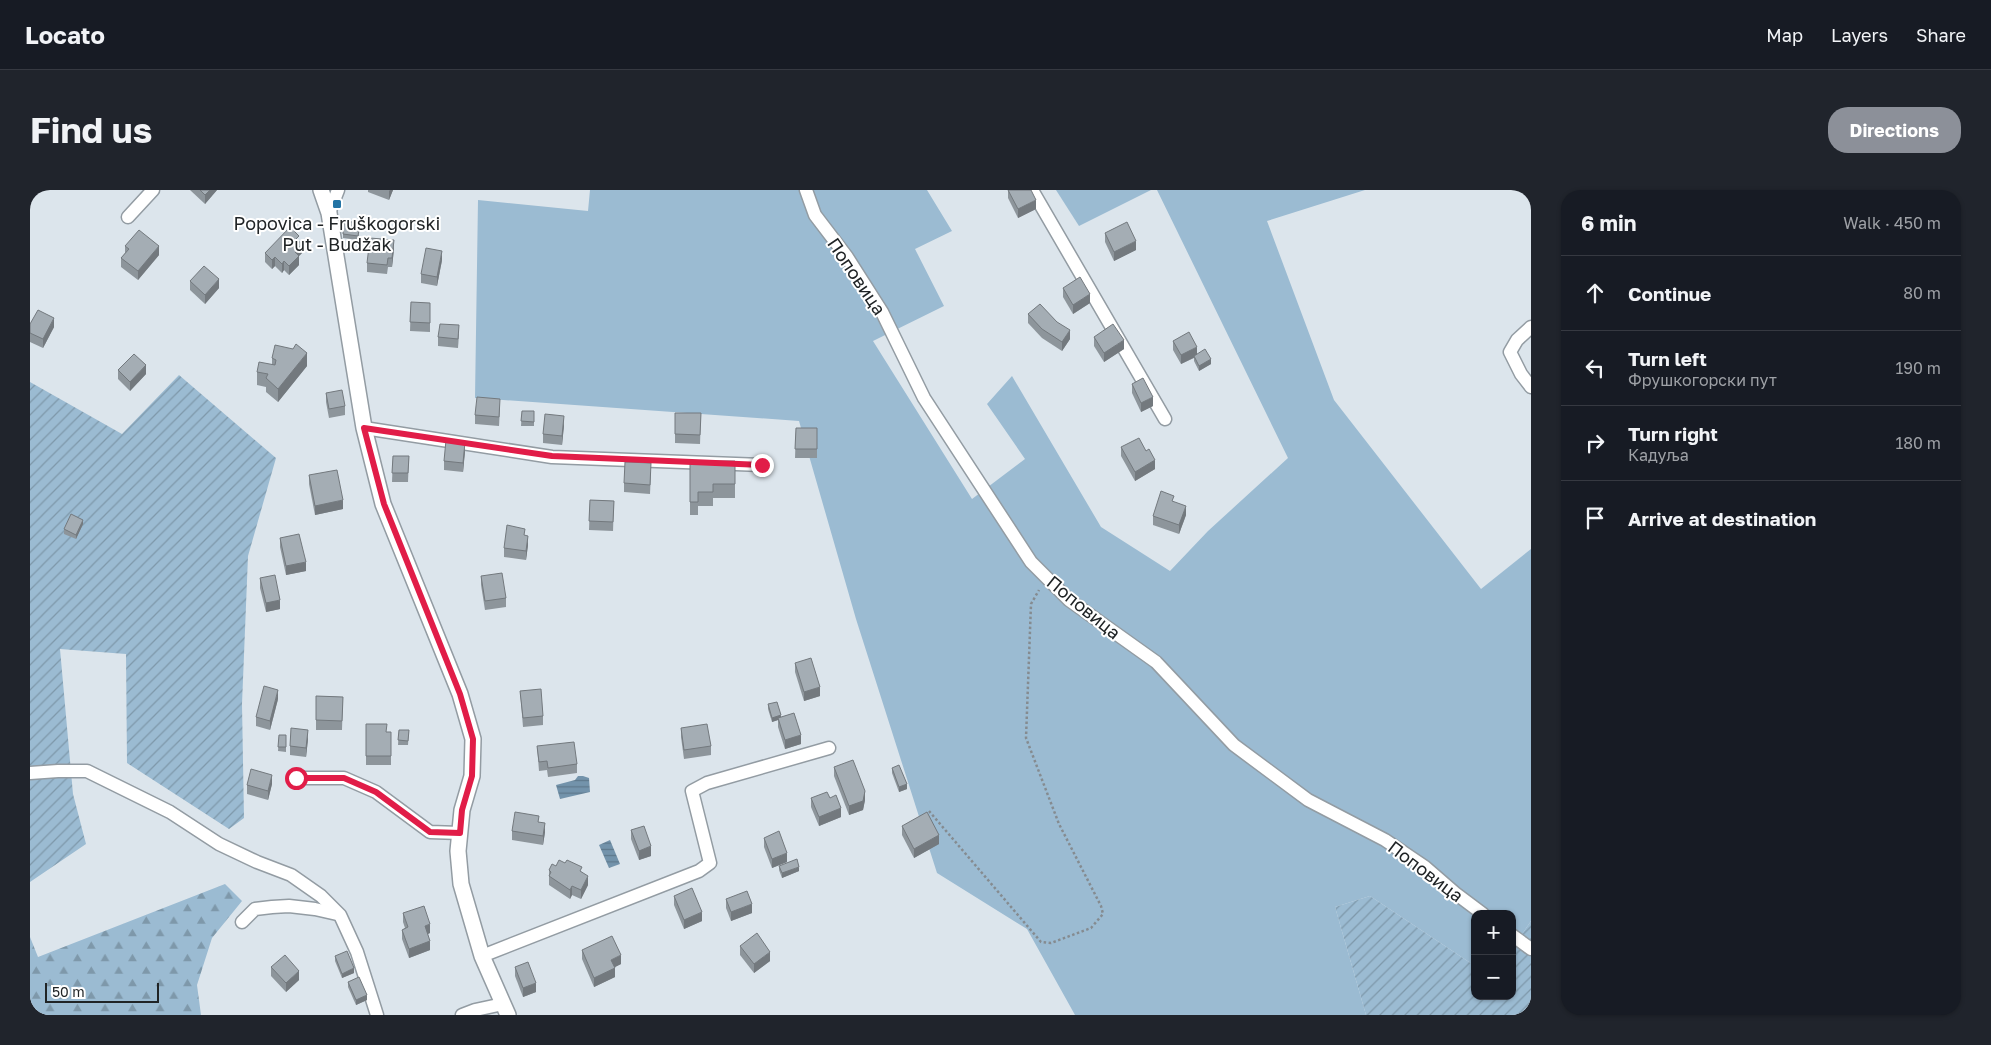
<!DOCTYPE html>
<html lang="en">
<head>
<meta charset="utf-8">
<style>
	body { margin:0; font-family:"Golos Text",sans-serif; background:#20242c; color:#f1f3f6 }
	.controls { position:absolute; right:15px; bottom:15px; display:grid; overflow:hidden; border-radius:10px; box-shadow:0 1px 4px #0004 }
	.controls button { width:45px; height:45px; display:grid; place-items:center; padding:0; border:0; border-bottom:1px solid #363941; background:#171b24; color:#f1f3f6; font:25px sans-serif }
	.scale { position:absolute; left:15px; bottom:12px; width:114px; box-sizing:border-box; padding-left:5px; border:2px solid #202426; border-top:0; font-size:14px; line-height:18px; white-space:nowrap; color:#202426; -webkit-text-stroke:4px #fff; paint-order:stroke }
	.stop { position:absolute; width:15px; height:15px; margin:-11px; border:4px solid #e11d48; border-radius:50%; background:#fff }
	.stop.end { background:#e11d48; border-color:#fff; box-shadow:0 1px 5px #0008 }
	.list { margin:0; padding:0; list-style:none }
	h2 { display:flex; justify-content:space-between; align-items:center; height:65px; margin:0; padding:0 20px; font-size:21px }
	h2 small { font-size:16px; font-weight:400; color:#9ea1a6 }
	.list li { display:grid; grid-template-columns:32px 1fr auto; gap:15px; align-items:center; box-sizing:border-box; height:75px; padding:0 20px; border-top:1px solid #363941 }
	.list b { display:block; font-size:19px; white-space:nowrap }
	.list p { margin:0; font-size:16px; white-space:nowrap; color:#9ea1a6 }
	.list em { font-size:16px; font-style:normal; color:#9ea1a6 }
	.icon { flex:none; width:28px; height:28px; fill:none; stroke:currentColor; stroke-width:2; stroke-linecap:round; stroke-linejoin:round }
	.map { position:relative; flex:none; width:1501px; height:825px; overflow:hidden; border-radius:20px }
	header { display:flex; align-items:center; gap:30px; box-sizing:border-box; height:70px; padding:0 25px; background:#171b24; border-bottom:1px solid #363941 }
	header strong { font-size:24px }
	nav { display:flex; gap:28px; margin-inline-start:auto; font-size:18px }
	.intro { display:flex; align-items:center; justify-content:space-between; box-sizing:border-box; height:120px; padding:0 30px }
	h1 { margin:0; font-size:35px }
	.button { padding:12px 22px; border-radius:20px; background:#8c9099; color:#fff; font-size:18px; font-weight:700 }
	main { display:flex; gap:30px; padding:0 30px }
	aside { flex:1; background:#171b24; border-radius:20px; box-shadow:0 1px 4px #0004 }
	.map>svg:first-child { display:block }
</style>
</head>
<body>
<header>
<strong>Locato</strong>
<nav><a>Map</a><a>Layers</a><a>Share</a></nav>
</header>
<div class="intro"><h1>Find us</h1><a class="button">Directions</a></div>
<main>
<div class="map">
<svg width="1501" height="825" viewBox="0 0 1501 825">
	<defs>
		<pattern id="forest-firs" width="22" height="20" patternUnits="userSpaceOnUse" patternTransform="scale(1.25)"><rect width="22" height="20" fill="#9bbbd2"/><path d="M5 1l3.5 6h-7zM16 11l3.5 6h-7z" fill="#7e98aa"/></pattern>
		<pattern id="garden-furrows" width="10" height="10" patternUnits="userSpaceOnUse" patternTransform="scale(1.25)"><rect width="10" height="10" fill="#9bbbd2"/><path d="M-1 1l2-2M0 10L10 0M9 11l2-2" fill="none" stroke="#7e98aa"/></pattern>
		<pattern id="water-rules" width="6" height="5" patternUnits="userSpaceOnUse" patternTransform="scale(1.25)"><rect width="6" height="5" fill="#7393ab"/><path d="M0 2.5h6" fill="none" stroke="#5e788b"/></pattern>
	</defs>
	<rect width="100%" height="100%" fill="#dce5ec"/>
	<g fill="#9bbbd2">
		<polygon points="560,0 897,0 922,41 885,59 914,116 843,151 942,309 995,269 957,214 982,186 1071,337 1140,381 1178,341 1258,268 1127,0 1335,0 1237,31 1304,210 1451,399 1501,359 1501,731 1482,759 1482,724 1445,724 1445,776 1340,706 1305,717 1336,825 1045,825 997,739 907,683 826,429 769,231 445,208 448,10 558,21"/>
		<polygon points="1026,0 1121,0 1049,36"/>
	</g>
	<polygon fill="url(#forest-firs)" points="195,694 212,711 182,748 167,795 171,825 0,825 0,747 8,767"/>
	<g fill="url(#garden-furrows)">
		<polygon points="149,185 246,268 218,366 212,514 214,628 199,639 97,573 96,464 30,459 43,604 56,654 0,692 0,192 92,244"/>
		<polygon points="1340,706 1445,776 1445,806 1482,806 1482,759 1501,731 1501,825 1336,825 1305,717"/>
	</g>
	<g fill="url(#water-rules)">
		<polygon points="548,586 553,586 559,588 560,602 530,609 526,595 545,590"/>
		<polygon points="580,650 590,674 579,678 569,655"/>
	</g>
	<g fill="none" stroke-linecap="round" stroke-linejoin="round">
		<g stroke="#939ca3" stroke-width="15">
			<g id="minor">
				<polyline points="776,0 785,25 817,67 852,122 894,208 1001,372 1039,410 1126,472 1204,555 1278,610 1355,650 1395,677 1425,703 1453,724"/>
				<polyline points="1002,0 1135,229"/>
				<polyline points="299,23 308,0"/>
				<polyline points="98,27 123,0"/>
				<polyline points="1501,137 1487,150 1480,162 1491,184 1501,197"/>
				<polyline points="334,238 522,267 732,275"/>
				<polyline points="0,583 28,581 57,581 140,622 189,654 227,672 261,685 291,706 310,725 327,762 347,825"/>
				<polyline points="266,588 314,588 346,602 400,642 430,643"/>
				<polyline points="212,732 225,719 242,717 259,716 285,719 307,724"/>
				<polyline points="1482,745 1501,759"/>
				<polyline points="452,766 669,681 680,673 662,601 677,593 799,558"/>
				<polyline points="432,825 445,820 473,814"/>
			</g>
		</g>
		<g stroke="#939ca3" stroke-width="18">
			<polyline id="tertiary" points="291,0 299,23 334,238 353,314 430,504 443,549 442,586 432,620 428,661 431,694 452,766 478,825"/>
		</g>
		<polyline stroke="#858b90" stroke-width="2.5" stroke-dasharray="2.5 2.5" stroke-linecap="butt" points="899,621 1011,752 1021,753 1061,738 1073,724 1071,716 1029,634 996,548 1001,414 1009,400"/>
		<use href="#minor" stroke="#fff" stroke-width="12"/>
		<use href="#tertiary" stroke="#fff" stroke-width="15"/>
	</g>
	<g fill="#8d959b">
		<polygon points="160,0 187,0 175,14"/>
		<polygon points="338,0 363,0 359,10 338,2"/>
		<polygon points="978,0 1006,19 988,28 978,8"/>
		<polygon points="330,37 328,50 313,48 313,44"/>
		<polygon points="1075,43 1106,60 1084,71 1075,52"/>
		<polygon points="269,51 272,63 269,66 269,75 259,85 254,80 252,83 245,76 242,79 235,72 235,63"/>
		<polygon points="95,56 129,65 108,90 91,77 91,68 95,63"/>
		<polygon points="364,59 362,77 358,77 357,84 337,82 337,73"/>
		<polygon points="412,70 407,96 391,93 391,84"/>
		<polygon points="160,91 189,98 175,114 160,100"/>
		<polygon points="1033,98 1060,113 1043,124 1033,107"/>
		<polygon points="381,112 400,122 400,142 380,141"/>
		<polygon points="998,124 1040,149 1032,161 1012,148 998,133"/>
		<polygon points="0,134 24,137 13,158 0,152"/>
		<polygon points="429,144 428,158 408,156 408,147"/>
		<polygon points="1064,147 1094,159 1074,172 1064,156"/>
		<polygon points="1143,151 1167,164 1181,174 1169,181 1164,171 1164,168 1151,174 1143,160"/>
		<polygon points="242,168 277,176 248,212 236,202 236,197 227,195 227,182 242,174"/>
		<polygon points="88,180 116,184 100,201 88,189"/>
		<polygon points="1102,194 1123,216 1111,222 1102,203"/>
		<polygon points="296,203 315,216 315,225 299,228 296,212"/>
		<polygon points="470,218 469,236 445,234 445,225"/>
		<polygon points="492,221 504,221 504,236 491,236"/>
		<polygon points="645,223 671,223 670,254 645,253"/>
		<polygon points="534,235 532,255 513,253 513,244"/>
		<polygon points="766,238 787,238 787,268 765,268"/>
		<polygon points="1091,257 1116,261 1125,279 1105,291 1091,266"/>
		<polygon points="435,261 433,282 414,280 414,271"/>
		<polygon points="363,266 379,266 378,292 362,292"/>
		<polygon points="660,271 705,271 705,308 683,308 683,316 668,316 668,325 660,325"/>
		<polygon points="621,282 620,304 594,302 594,293"/>
		<polygon points="279,285 313,319 285,325 279,294"/>
		<polygon points="560,310 584,311 583,341 559,340"/>
		<polygon points="1144,312 1156,325 1149,344 1123,335 1123,326"/>
		<polygon points="53,334 46,349 34,344 34,339"/>
		<polygon points="495,346 498,355 496,370 474,367 474,358"/>
		<polygon points="250,348 276,381 256,385 250,357"/>
		<polygon points="451,386 476,408 476,417 455,420 451,395"/>
		<polygon points="230,388 250,419 236,422 230,398"/>
		<polygon points="765,473 790,506 774,511 765,482"/>
		<polygon points="490,501 513,526 513,535 493,537"/>
		<polygon points="286,506 313,507 312,540 286,540"/>
		<polygon points="248,509 240,540 226,536 226,527"/>
		<polygon points="738,514 751,527 771,554 755,559 748,537 748,530 742,532 738,519"/>
		<polygon points="336,534 356,542 361,542 361,575 336,575"/>
		<polygon points="651,538 681,556 681,565 654,569 651,547"/>
		<polygon points="369,540 379,540 378,555 368,555"/>
		<polygon points="249,545 256,545 256,562 248,561"/>
		<polygon points="278,549 276,567 260,565 260,556"/>
		<polygon points="507,556 547,574 547,583 518,587 517,580 509,581"/>
		<polygon points="804,577 835,610 833,620 819,625 804,586"/>
		<polygon points="862,578 877,599 869,602 862,583"/>
		<polygon points="242,594 238,610 217,604 217,595"/>
		<polygon points="781,608 800,608 811,627 789,636 781,617"/>
		<polygon points="509,632 515,642 513,655 482,650 482,641"/>
		<polygon points="872,636 909,654 884,668 872,645"/>
		<polygon points="601,640 621,666 609,670 601,649"/>
		<polygon points="734,648 757,672 742,678 734,657"/>
		<polygon points="526,676 552,682 558,695 551,709 542,705 540,709 519,695 519,680"/>
		<polygon points="749,676 769,681 752,688 749,680"/>
		<polygon points="644,706 672,731 654,739 644,715"/>
		<polygon points="696,709 722,723 701,731 696,718"/>
		<polygon points="373,723 400,743 398,744 400,760 379,768 372,749 372,740 375,738 373,732"/>
		<polygon points="710,756 740,771 724,783 710,765"/>
		<polygon points="552,760 591,774 585,777 585,787 564,797 552,769"/>
		<polygon points="305,766 324,783 312,788 305,771"/>
		<polygon points="241,777 269,790 256,802 241,786"/>
		<polygon points="485,777 506,802 493,807 485,786"/>
		<polygon points="318,792 337,810 326,815 318,797"/>
	</g>
	<g fill="#73797e">
		<polygon points="180,0 187,0 175,14 175,5"/>
		<polygon points="360,0 363,0 359,10 359,1"/>
		<polygon points="1006,10 1006,19 988,28 988,19"/>
		<polygon points="364,50 364,59 362,77 362,68"/>
		<polygon points="1106,51 1106,60 1084,71 1084,62"/>
		<polygon points="272,54 272,63 269,66 269,75 259,85 259,76 265,62"/>
		<polygon points="129,56 129,65 108,90 108,81"/>
		<polygon points="412,61 412,70 407,96 407,87"/>
		<polygon points="245,67 245,76 242,79 242,70"/>
		<polygon points="254,71 254,80 252,83 252,74"/>
		<polygon points="189,89 189,98 175,114 175,105"/>
		<polygon points="1060,104 1060,113 1043,124 1043,115"/>
		<polygon points="24,128 24,137 13,158 13,149"/>
		<polygon points="1040,140 1040,149 1032,161 1032,152"/>
		<polygon points="1094,150 1094,159 1074,172 1074,163"/>
		<polygon points="1167,157 1167,166 1151,174 1151,165"/>
		<polygon points="277,163 277,176 248,212 248,199"/>
		<polygon points="1181,169 1181,174 1169,181 1169,176"/>
		<polygon points="116,175 116,184 100,201 100,192"/>
		<polygon points="1123,207 1123,216 1111,222 1111,213"/>
		<polygon points="534,226 534,235 532,255 532,246"/>
		<polygon points="435,252 435,261 433,282 433,273"/>
		<polygon points="1125,270 1125,279 1105,291 1105,282"/>
		<polygon points="313,310 313,319 285,325 285,316"/>
		<polygon points="1156,316 1156,325 1149,344 1149,335"/>
		<polygon points="53,330 53,334 46,349 46,345"/>
		<polygon points="498,346 498,355 496,370 496,361"/>
		<polygon points="276,372 276,381 256,385 256,376"/>
		<polygon points="250,410 250,419 236,422 236,413"/>
		<polygon points="790,497 790,506 774,511 774,502"/>
		<polygon points="248,500 248,509 240,540 240,531"/>
		<polygon points="751,525 751,529 748,528 748,530 742,532 742,528"/>
		<polygon points="278,540 278,549 276,567 276,558"/>
		<polygon points="771,545 771,554 755,559 755,550"/>
		<polygon points="242,585 242,594 238,610 238,601"/>
		<polygon points="877,594 877,599 869,602 869,597"/>
		<polygon points="835,601 835,610 833,620 819,625 819,616"/>
		<polygon points="811,618 811,627 789,636 789,627"/>
		<polygon points="515,633 515,642 513,655 513,646"/>
		<polygon points="909,645 909,654 884,668 884,659"/>
		<polygon points="621,656 621,666 609,670 609,661"/>
		<polygon points="757,663 757,672 742,678 742,669"/>
		<polygon points="769,677 769,681 752,688 752,683"/>
		<polygon points="558,686 558,695 551,709 551,700"/>
		<polygon points="542,696 542,705 540,709 540,700"/>
		<polygon points="722,714 722,723 701,731 701,722"/>
		<polygon points="672,722 672,731 654,739 654,730"/>
		<polygon points="400,734 400,743 395,745 395,736"/>
		<polygon points="400,751 400,760 379,768 379,759"/>
		<polygon points="740,762 740,771 724,783 724,774"/>
		<polygon points="591,765 591,774 581,779 581,770"/>
		<polygon points="324,778 324,783 312,788 312,784"/>
		<polygon points="585,778 585,787 564,797 564,788"/>
		<polygon points="269,781 269,790 256,802 256,793"/>
		<polygon points="506,793 506,802 493,807 493,798"/>
		<polygon points="337,805 337,810 326,815 326,810"/>
	</g>
	<g fill="#a4adb4" stroke="#73797e">
		<polygon points="170,0 180,0 175,5"/>
		<polygon points="978,0 1001,0 1006,10 988,19"/>
		<polygon points="314,31 330,33 328,46 313,44"/>
		<polygon points="1097,32 1106,51 1084,62 1075,43"/>
		<polygon points="260,37 269,46 266,49 272,54 265,62 269,66 259,76 254,71 252,74 245,67 242,70 235,63"/>
		<polygon points="109,40 129,56 108,81 91,68 99,59 95,56"/>
		<polygon points="340,48 364,50 362,68 358,68 357,75 337,73"/>
		<polygon points="396,58 412,61 407,87 391,84"/>
		<polygon points="174,76 189,89 175,105 160,91"/>
		<polygon points="1050,87 1060,104 1043,115 1033,98"/>
		<polygon points="381,112 400,113 400,133 380,132"/>
		<polygon points="1010,114 1027,132 1040,140 1032,152 1012,139 998,124"/>
		<polygon points="8,120 24,128 13,149 0,143 0,134"/>
		<polygon points="410,134 429,135 428,149 408,147"/>
		<polygon points="1083,134 1094,150 1074,163 1064,147"/>
		<polygon points="1159,142 1167,157 1151,165 1143,151"/>
		<polygon points="266,154 277,163 248,199 236,188 238,184 227,182 229,172 245,175 246,170 242,168 245,155 263,159"/>
		<polygon points="1175,159 1181,169 1169,176 1164,166"/>
		<polygon points="104,164 116,175 100,192 88,180"/>
		<polygon points="1113,188 1123,207 1111,213 1102,194"/>
		<polygon points="312,200 315,216 299,219 296,203"/>
		<polygon points="447,207 470,209 469,227 445,225"/>
		<polygon points="492,221 504,221 504,232 491,231"/>
		<polygon points="645,223 671,223 670,245 645,244"/>
		<polygon points="515,224 534,226 532,246 513,244"/>
		<polygon points="766,238 787,238 787,259 765,259"/>
		<polygon points="1109,248 1116,261 1119,259 1125,270 1105,282 1091,257"/>
		<polygon points="416,250 435,252 433,273 414,271"/>
		<polygon points="363,266 379,266 378,283 362,283"/>
		<polygon points="660,271 705,271 705,294 683,294 683,302 668,302 668,312 660,312"/>
		<polygon points="595,272 621,273 620,295 594,293"/>
		<polygon points="307,280 313,310 285,316 279,285"/>
		<polygon points="1131,301 1144,306 1142,311 1156,316 1149,335 1123,326"/>
		<polygon points="560,310 584,311 583,332 559,331"/>
		<polygon points="41,324 53,330 46,345 34,339"/>
		<polygon points="477,335 495,339 494,345 498,346 496,361 474,358"/>
		<polygon points="269,344 276,372 256,376 250,348"/>
		<polygon points="472,383 476,408 455,411 451,386"/>
		<polygon points="245,385 250,410 236,413 230,388"/>
		<polygon points="781,468 790,497 774,502 765,473"/>
		<polygon points="234,496 248,500 240,531 226,527"/>
		<polygon points="511,499 513,526 493,528 490,501"/>
		<polygon points="286,506 313,507 312,531 286,530"/>
		<polygon points="747,512 751,525 742,528 738,514"/>
		<polygon points="764,523 771,545 755,550 748,528"/>
		<polygon points="336,534 357,534 356,542 361,542 361,566 336,566"/>
		<polygon points="677,534 681,556 654,560 651,538"/>
		<polygon points="261,538 278,540 276,558 260,556"/>
		<polygon points="369,540 379,540 378,551 368,550"/>
		<polygon points="249,545 256,545 256,557 248,557"/>
		<polygon points="544,552 547,574 518,578 517,571 509,572 507,556"/>
		<polygon points="823,570 835,601 833,611 819,616 804,577"/>
		<polygon points="869,575 877,594 869,597 862,578"/>
		<polygon points="221,579 242,585 238,601 217,595"/>
		<polygon points="797,602 800,608 806,605 811,618 789,627 781,608"/>
		<polygon points="485,622 509,626 508,632 515,633 513,646 482,641"/>
		<polygon points="897,622 909,645 884,659 872,636"/>
		<polygon points="614,636 621,656 609,661 601,640"/>
		<polygon points="749,641 757,663 742,669 734,648"/>
		<polygon points="767,669 769,677 752,683 749,676"/>
		<polygon points="529,670 535,673 537,670 552,677 550,681 558,686 551,700 542,696 540,700 519,686 521,682 519,680 522,674 526,676"/>
		<polygon points="662,698 672,722 654,730 644,706"/>
		<polygon points="717,701 722,714 701,722 696,709"/>
		<polygon points="394,716 400,734 395,736 400,751 379,759 372,740 378,737 373,723"/>
		<polygon points="727,743 740,762 724,774 710,756"/>
		<polygon points="582,746 591,765 581,770 585,778 564,788 552,760"/>
		<polygon points="317,761 324,778 312,784 305,766"/>
		<polygon points="255,765 269,781 256,793 241,777"/>
		<polygon points="498,772 506,793 493,798 485,777"/>
		<polygon points="329,787 337,805 326,810 318,792"/>
	</g>
	<g fill="none" stroke-linecap="round" stroke-linejoin="round">
		<polyline stroke="#e11d48" stroke-width="6" points="266,588 314,588 346,602 400,642 430,643 432,620 442,586 443,549 430,504 354,314 334,238 522,266 732,275"/>
	</g>
	<rect fill="#2374a5" stroke="#fff" stroke-width="2" x="302" y="9" width="10" height="10" rx="2.5"/>
	<g text-anchor="middle" dominant-baseline="central" stroke-width="4" stroke-linejoin="round" paint-order="stroke">
		<g font-size="18" fill="#202426" stroke="#fff">
			<text x="307" y="33">Popovica - Fruškogorski<tspan x="307" dy="21">Put - Budžak</tspan></text>
		</g>
		<g font-size="18" fill="#202426" stroke="#fff">
			<text transform="translate(827 86) rotate(56)">Поповица</text>
			<text transform="translate(1054 417) rotate(39)">Поповица</text>
			<text transform="translate(1396 681) rotate(37)">Поповица</text>
		</g>
	</g>
</svg>
<div class="controls">
<button>+</button>
<button>−</button>
</div>
<div class="scale">50 m</div>
<div class="stop" style="left:266px;top:588px"></div>
<div class="stop end" style="left:732px;top:275px"></div>
</div>
<aside>
<h2>6 min<small>Walk · 450 m</small></h2>
<ul class="list">
<li><svg class="icon" aria-label="ahead" viewBox="0 0 24 24"><path d="M12 20V5M6 11l6-6 6 6"/></svg><div><b>Continue</b></div><em>80 m</em></li>
<li><svg class="icon" aria-label="left" viewBox="0 0 24 24"><path d="M17 20v-9H6M10 6l-5 5 5 5"/></svg><div><b>Turn left</b><p>Фрушкогорски пут</p></div><em>190 m</em></li>
<li><svg class="icon" aria-label="right" viewBox="0 0 24 24"><path d="M7 20v-9h11M14 6l5 5-5 5"/></svg><div><b>Turn right</b><p>Кадуља</p></div><em>180 m</em></li>
<li><svg class="icon" aria-label="arrive" viewBox="0 0 24 24"><path d="M6 21V4h12l-3 4 3 4H6"/></svg><div><b>Arrive at destination</b></div></li>
</ul>
</aside>
</main>
</body>
</html>
